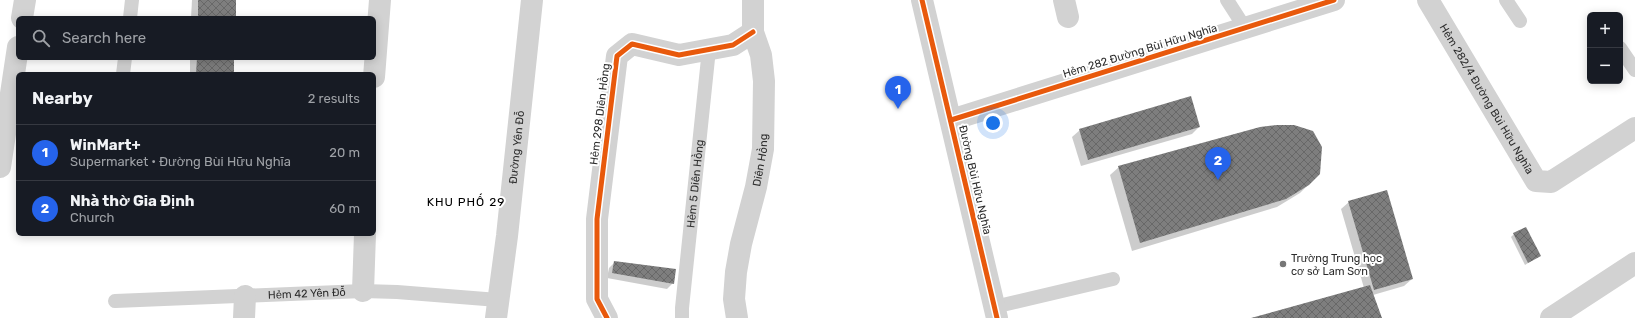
<!DOCTYPE html>
<html lang="en">
<head>
<meta charset="utf-8">
<style>
	body { margin:0; font-family:Rubik,sans-serif; background:#242831; color:#f1f3f6 }
	.controls { position:absolute; right:12px; top:12px; display:grid; overflow:hidden; border-radius:6px; box-shadow:0 2px 10px #0003 }
	.controls button { width:36px; height:36px; display:grid; place-items:center; padding:0; border:0; border-bottom:1px solid #363941; background:#171b24; color:#f1f3f6; font:20px sans-serif }
	.you { position:absolute; left:993px; top:123px; width:14px; height:14px; margin:-10px; border:3px solid #fff; border-radius:50%; background:#1a73e8; box-shadow:0 0 0 6px #1a73e833 }
	.badge { display:grid; place-items:center; width:26px; height:26px; border-radius:50%; background:#2563eb; color:#fff; font-size:13px; font-weight:700 }
	.pin { position:absolute; translate:-50% -33px; filter:drop-shadow(0 1px 2px #0008) }
	.pin::after { content:''; position:absolute; top:21px; width:14px; height:12px; background:inherit; clip-path:polygon(0 0,100% 0,50% 100%) }
	.list { margin:0; padding:0; list-style:none }
	h2 { display:flex; justify-content:space-between; align-items:center; height:52px; margin:0; padding:0 16px; font-size:17px }
	h2 small { font-size:13px; font-weight:400; color:#9ea1a6 }
	.list li { display:grid; grid-template-columns:26px 1fr auto; gap:12px; align-items:center; box-sizing:border-box; height:56px; padding:0 16px; border-top:1px solid #363941 }
	.list b { display:block; font-size:15px; white-space:nowrap }
	.list p { margin:0; font-size:13px; white-space:nowrap; color:#9ea1a6 }
	.list em { font-size:13px; font-style:normal; color:#9ea1a6 }
	.icon { flex:none; width:22px; height:22px; fill:none; stroke:currentColor; stroke-width:2; stroke-linecap:round; stroke-linejoin:round }
	.map { position:relative; flex:none; width:1635px; height:318px; overflow:hidden }
	.search { position:absolute; background:#171b24; box-shadow:0 2px 10px #0003; left:16px; top:16px; width:360px; height:44px; display:flex; align-items:center; gap:10px; box-sizing:border-box; padding:0 14px; border-radius:6px; color:#9ea1a6; font-size:15px }
	.panel { position:absolute; background:#171b24; box-shadow:0 2px 10px #0003; left:16px; top:72px; width:360px; height:164px; border-radius:6px }
	.map>svg:first-child { display:block }
</style>
</head>
<body>
<div class="map">
<svg width="1635" height="318" viewBox="0 0 1635 318">
	<defs>
		<pattern id="building-cross-hatch" width="8" height="8" patternUnits="userSpaceOnUse"><rect width="8" height="8" fill="#7e7e7e"/><path d="M0 0l8 8M0 8l8-8" fill="none" stroke="#686868"/></pattern>
	</defs>
	<rect width="100%" height="100%" fill="#fff"/>
	<g fill="#0003">
		<polygon points="192,0 235,0 235,18 191,18"/>
		<rect x="190" y="58" width="43" height="16"/>
		<polygon points="1199,127 1192,134 1081,166 1072,137 1080,130"/>
		<polygon points="1119,167 1319,174 1300,193 1277,207 1132,251 1110,175"/>
		<polygon points="1349,202 1412,279 1404,286 1373,295 1381,318 1253,318 1364,288 1341,209"/>
		<polygon points="1514,234 1539,256 1525,265 1511,237"/>
		<polygon points="615,262 673,283 667,289 607,278 609,268"/>
	</g>
	<g fill="url(#building-cross-hatch)">
		<rect x="198" y="0" width="38" height="18"/>
		<polygon points="197,58 234,58 234,74 196,74"/>
		<polygon points="1191,96 1200,127 1088,160 1079,129"/>
		<polygon points="1277,125 1294,125 1313,131 1322,147 1320,174 1309,185 1286,199 1140,243 1118,166 1260,127"/>
		<polygon points="1387,190 1413,279 1374,290 1348,201"/>
		<polygon points="1526,227 1541,256 1528,263 1513,233"/>
		<polygon points="614,261 676,269 674,284 612,273"/>
		<polygon points="1370,285 1382,318 1251,318"/>
	</g>
	<g fill="none" stroke-linecap="round" stroke-linejoin="round">
		<g stroke="#d2d2d2" stroke-width="14">
			<polyline points="1227,0 1245,28"/>
			<polyline points="1506,0 1520,21"/>
			<polyline points="130,18 132,0"/>
			<polyline points="1620,48 1635,70"/>
			<polyline points="123,74 125,58"/>
			<path id="s1" d="M 115,301 L 363,291 L 397,292 L 498,300"/>
			<polyline points="994,307 1113,279"/>
			<path id="s2" d="M 682,318 L 682,308 L 709,49"/>
		</g>
		<g stroke="#d2d2d2" stroke-width="22">
			<polyline points="1064,0 1068,17"/>
			<path id="s3" d="M 1428,0 L 1536,181 L 1551,182 L 1635,128"/>
			<polyline points="22,18 25,0"/>
			<polyline points="374,77 380,0"/>
			<polyline points="951,120 1334,0"/>
			<polyline points="0,167 18,47"/>
			<polyline points="363,291 365,234"/>
			<polyline points="244,318 245,296"/>
			<path id="s4" d="M 496,318 L 507,236 L 532,0"/>
			<polyline points="607,318 597,299 597,219 617,56 632,44 679,55 733,45 753,32"/>
			<path id="s5" d="M 737,318 L 734,299 L 736,272 L 741,244 L 756,187 L 763,149 L 764,81 L 761,55 L 753,32 L 753,0"/>
			<polyline points="1551,318 1635,263"/>
		</g>
		<polyline stroke="#d2d2d2" stroke-width="22" points="922,0 997,318"/>
		<g stroke="#fff" stroke-width="8">
			<g id="cycleway">
				<polyline points="922,0 997,318"/>
				<polyline points="951,120 1334,0"/>
				<polyline points="607,318 597,299 597,219 617,56 632,44 679,55 733,45 753,32"/>
			</g>
		</g>
		<use href="#cycleway" stroke="#e8590c" stroke-width="5"/>
	</g>
	<circle fill="#767676" stroke="#fff" stroke-width="1.5" cx="1283" cy="264" r="4"/>
	<g text-anchor="middle" dominant-baseline="central" stroke-width="4" stroke-linejoin="round" paint-order="stroke">
		<g font-size="11" fill="#2d2d2d" stroke="#fff">
			<text transform="translate(1140 51) rotate(-17)">Hẻm 282 Đường Bùi Hữu Nghĩa</text>
			<text stroke="none"><textPath href="#s3" startOffset="115">Hẻm 282/4 Đường Bùi Hữu Nghĩa</textPath></text>
			<text transform="translate(600 114) rotate(-83)">Hẻm 298 Diên Hồng</text>
			<text stroke="none"><textPath href="#s4" startOffset="172">Đường Yên Đỗ</textPath></text>
			<text stroke="none"><textPath href="#s5" startOffset="161">Diên Hồng</textPath></text>
			<text transform="translate(975 180) rotate(77)">Đường Bùi Hữu Nghĩa</text>
			<text stroke="none"><textPath href="#s2" startOffset="135">Hẻm 5 Diên Hồng</textPath></text>
			<text stroke="none"><textPath href="#s1" startOffset="192">Hẻm 42 Yên Đỗ</textPath></text>
		</g>
		<g font-size="11" fill="#2d2d2d" stroke="#fff" text-anchor="start">
			<text x="1291" y="258">Trường Trung học<tspan x="1291" dy="13">cơ sở Lam Sơn</tspan></text>
		</g>
		<g font-size="12" letter-spacing="1" fill="#000" stroke="#fff">
			<text x="466" y="202">KHU PHỐ 29</text>
		</g>
	</g>
</svg>
<div class="controls">
<button>+</button>
<button>−</button>
</div>
<div class="you"></div>
<div class="pin badge" style="left:898px;top:109px">1</div>
<div class="pin badge" style="left:1218px;top:180px">2</div>
<div class="search"><svg class="icon" aria-label="search" viewBox="0 0 24 24"><circle cx="10" cy="10" r="6"/><path d="M15 15l6 6"/></svg>Search here</div>
<section class="panel">
<h2>Nearby<small>2 results</small></h2>
<ul class="list">
<li><span class="badge">1</span><div><b>WinMart+</b><p>Supermarket · Đường Bùi Hữu Nghĩa</p></div><em>20 m</em></li>
<li><span class="badge">2</span><div><b>Nhà thờ Gia Định</b><p>Church</p></div><em>60 m</em></li>
</ul>
</section>
</div>
</body>
</html>
